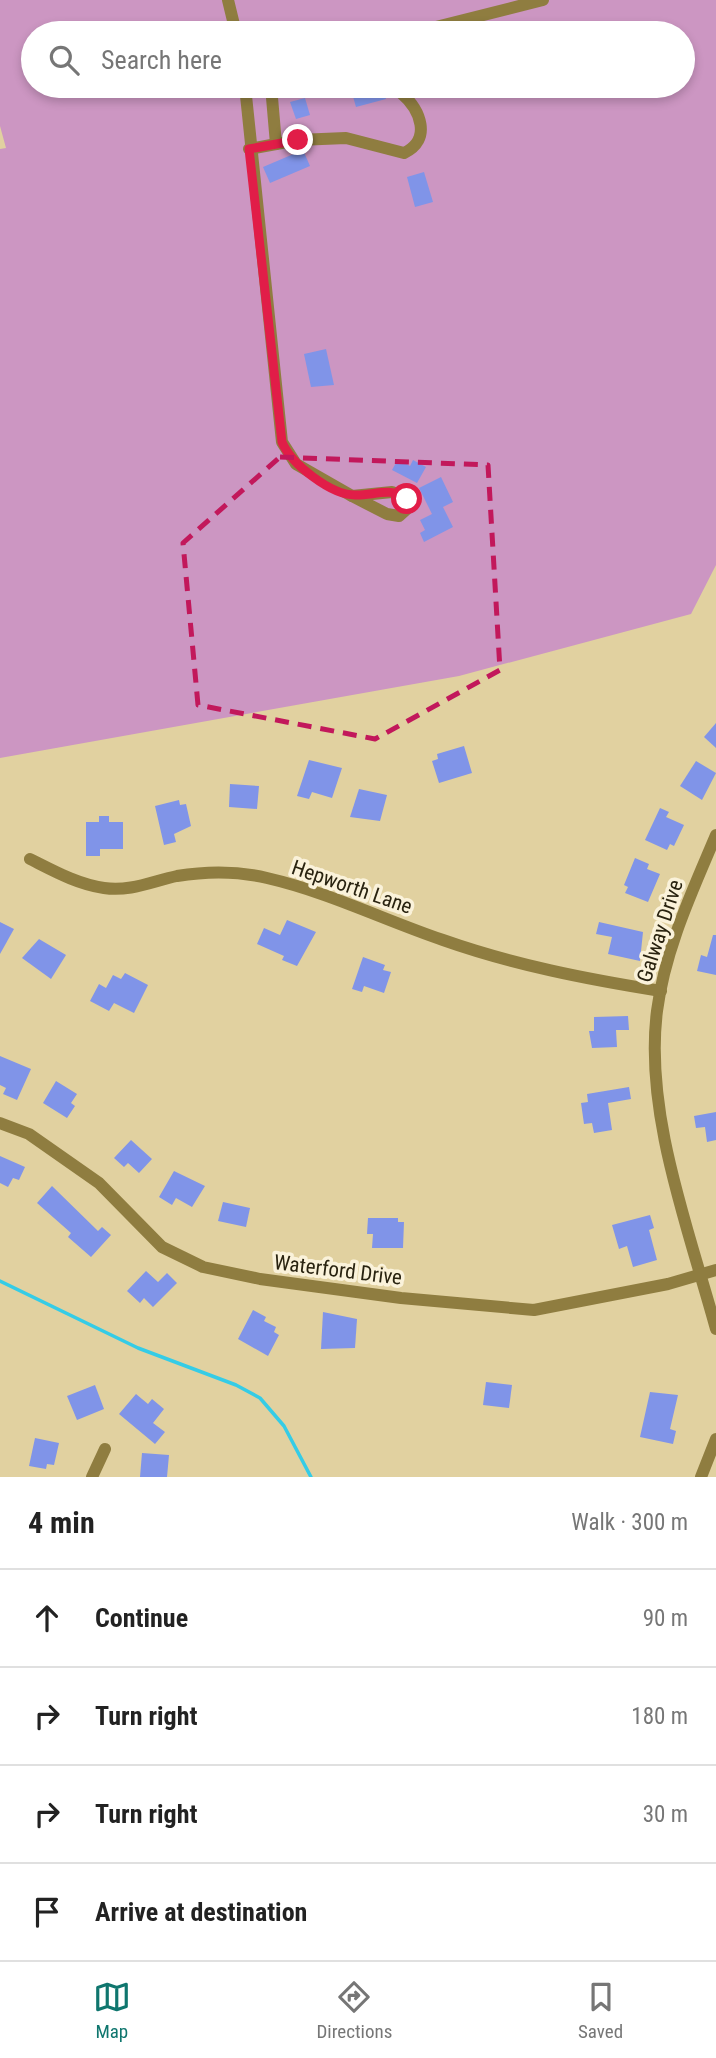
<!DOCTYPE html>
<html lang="en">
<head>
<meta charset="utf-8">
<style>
	body { margin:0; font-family:"Roboto Condensed",sans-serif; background:#f6f6f6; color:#222 }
	.stop { position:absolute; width:21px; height:21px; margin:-16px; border:5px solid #e11d48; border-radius:50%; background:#fff }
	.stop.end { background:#e11d48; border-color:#fff; box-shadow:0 2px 7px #0008 }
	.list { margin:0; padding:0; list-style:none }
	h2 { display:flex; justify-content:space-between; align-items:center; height:91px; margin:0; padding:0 28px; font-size:30px }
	h2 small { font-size:23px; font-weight:400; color:#767676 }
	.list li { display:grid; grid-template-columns:46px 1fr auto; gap:21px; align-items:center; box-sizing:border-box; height:98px; padding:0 28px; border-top:2px solid #e0e0e0 }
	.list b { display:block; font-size:26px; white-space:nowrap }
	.list em { font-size:23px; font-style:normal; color:#767676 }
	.icon { flex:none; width:38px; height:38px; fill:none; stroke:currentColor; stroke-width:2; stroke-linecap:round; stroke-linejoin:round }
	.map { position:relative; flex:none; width:716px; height:1477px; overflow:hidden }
	.search { position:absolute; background:#fff; box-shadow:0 4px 10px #0003; left:21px; right:21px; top:21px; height:77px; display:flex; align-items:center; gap:18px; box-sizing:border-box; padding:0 24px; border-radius:38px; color:#767676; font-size:26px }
	.sheet { height:483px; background:#fff }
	nav { display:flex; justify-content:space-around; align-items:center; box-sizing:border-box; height:98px; border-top:2px solid #e0e0e0; background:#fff; font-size:19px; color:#767676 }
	nav a { display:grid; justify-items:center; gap:4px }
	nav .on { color:#0f766e }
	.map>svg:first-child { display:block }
</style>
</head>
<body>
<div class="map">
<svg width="716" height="1477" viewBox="0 0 716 1477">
	<rect width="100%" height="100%" fill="#e1d1a0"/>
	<path fill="#cc96c2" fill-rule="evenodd" d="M 0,0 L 716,0 L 716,565 L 691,614 L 459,676 L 0,758 L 0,149 L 6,148 L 0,126 ZM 33,33 L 683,33 L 683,86 L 33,86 Z"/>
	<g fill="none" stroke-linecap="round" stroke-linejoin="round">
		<polyline stroke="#35cce6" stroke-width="3.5" points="0,1281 138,1348 236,1385 260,1398 284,1426 311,1477"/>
	</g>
	<g fill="#8094e8">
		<polygon points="350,86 382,86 386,99 356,107"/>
		<polygon points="305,98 310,115 296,119 290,102"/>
		<polygon points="303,150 310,166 270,183 263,167"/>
		<polygon points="424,172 433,202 415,207 407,177"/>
		<polygon points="326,349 334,385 311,387 304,354"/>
		<polygon points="398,459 410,466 413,460 426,467 417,483 392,470"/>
		<polygon points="441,477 453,502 443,507 453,527 424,542 420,533 425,530 420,520 432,514 419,488"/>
		<polygon points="716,723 716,748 704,737"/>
		<polygon points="464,746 472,773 439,783 432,761 438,759 437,754"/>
		<polygon points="309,760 342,768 332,798 312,792 309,799 297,796"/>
		<polygon points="696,761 716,773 702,800 680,786"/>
		<polygon points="230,784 259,786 257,809 229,807"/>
		<polygon points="359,789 387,795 380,821 350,817"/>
		<polygon points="179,800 180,805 186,804 191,826 174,834 176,842 164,845 155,806"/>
		<polygon points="660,808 669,812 666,817 684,825 674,846 670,844 667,850 645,840"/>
		<polygon points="99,816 109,816 109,822 123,822 123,849 100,849 100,856 86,856 86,822 99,822"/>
		<polygon points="635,858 649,864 647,869 660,874 648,902 625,893 628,887 624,885"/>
		<polygon points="287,920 316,932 297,966 282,960 284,956 257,944 264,928 280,935"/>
		<polygon points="0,922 14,929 0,954"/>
		<polygon points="599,922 643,932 640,961 608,954 612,937 596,934"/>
		<polygon points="713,935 716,935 716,975 697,971 701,955 707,957"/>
		<polygon points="39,939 66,955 51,979 22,958"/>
		<polygon points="363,957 385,965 383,970 391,972 384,993 364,986 362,992 352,989"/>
		<polygon points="125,973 148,985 134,1013 114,1003 109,1011 90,1001 99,984 106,988 113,975 121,979"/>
		<polygon points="628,1016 629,1030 616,1030 617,1047 592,1048 589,1031 594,1031 594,1017"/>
		<polygon points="0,1056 31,1069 17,1100 3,1094 6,1088 0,1085"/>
		<polygon points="56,1081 77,1094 71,1103 75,1106 67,1118 43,1103"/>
		<polygon points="629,1087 631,1099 608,1103 612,1130 594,1133 592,1123 584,1124 581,1103 588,1102 587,1094"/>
		<polygon points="716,1112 716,1140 707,1142 705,1127 696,1128 694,1116"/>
		<polygon points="131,1140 152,1159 139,1173 128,1163 124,1167 114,1158"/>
		<polygon points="0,1156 25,1167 19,1180 13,1178 8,1187 0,1183"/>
		<polygon points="174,1171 205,1186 192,1207 176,1198 172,1205 159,1197"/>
		<polygon points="52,1186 98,1231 102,1227 111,1235 91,1257 68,1237 71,1233 37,1203"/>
		<polygon points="223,1202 250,1208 246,1227 218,1221"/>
		<polygon points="650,1215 654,1228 649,1230 657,1260 633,1267 627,1246 619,1249 612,1225"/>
		<polygon points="368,1218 398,1218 398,1222 404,1222 403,1248 372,1248 373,1234 367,1234"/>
		<polygon points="146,1271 158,1282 167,1273 177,1283 153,1307 144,1298 140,1303 127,1291"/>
		<polygon points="253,1310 266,1317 264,1321 276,1327 274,1332 279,1335 268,1356 238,1339"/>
		<polygon points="323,1312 357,1319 355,1348 321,1349"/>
		<polygon points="486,1382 512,1385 509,1408 483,1405"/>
		<polygon points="95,1385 104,1409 77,1420 67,1396"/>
		<polygon points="650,1392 678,1395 670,1429 676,1431 673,1444 640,1437"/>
		<polygon points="136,1394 148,1404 152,1399 164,1409 153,1423 165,1432 155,1444 119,1414"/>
		<polygon points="35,1438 59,1443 54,1465 47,1464 46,1469 29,1466"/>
		<polygon points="142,1453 169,1455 167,1477 140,1477"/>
	</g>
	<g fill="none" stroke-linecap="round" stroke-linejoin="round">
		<g stroke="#8f7d40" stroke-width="12">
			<polyline points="228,0 236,33"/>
			<polyline points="412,33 543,0"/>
			<polyline points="245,86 282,442 296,464 352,496"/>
			<polyline points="271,86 276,144"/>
			<path d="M 249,149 L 298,140 L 346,138 L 404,153 C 432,140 421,110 401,93"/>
			<polygon points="392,492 407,499 409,507 399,516 387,514 352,496"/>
			<path d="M 716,835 C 692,892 665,949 657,1011 C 644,1113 689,1230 716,1329"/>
			<path d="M 30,859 C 54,871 77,884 104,888 C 130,892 153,881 177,876 C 207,871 238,871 267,878 C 328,892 384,920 443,940 C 514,965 586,979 661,991"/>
			<polyline points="0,1123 29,1134 99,1183 162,1247 203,1267 260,1279 401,1298 534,1310 668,1284 716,1270"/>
			<polyline points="92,1477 105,1449"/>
			<polyline points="701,1477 716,1439"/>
		</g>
	</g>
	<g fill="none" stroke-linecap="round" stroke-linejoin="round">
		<path stroke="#e11d48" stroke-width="9" d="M 298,140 L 249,149 L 282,442 C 291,464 331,495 355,495 C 372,496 392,486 407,499"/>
	</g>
	<path fill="none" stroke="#c2185b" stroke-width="5" stroke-dasharray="14 9" stroke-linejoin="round" d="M 280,457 L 488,465 L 500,670 L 375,739 L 198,705 L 183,543 Z"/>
	<g text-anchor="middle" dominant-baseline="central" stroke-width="7" stroke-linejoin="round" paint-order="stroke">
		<g font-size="21" fill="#292310" stroke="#faf2da">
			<text transform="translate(352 887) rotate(19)">Hepworth Lane</text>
			<text transform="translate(660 931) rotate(-72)">Galway Drive</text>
			<text transform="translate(338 1270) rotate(7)">Waterford Drive</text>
		</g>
	</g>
</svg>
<div class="stop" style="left:407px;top:499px"></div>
<div class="stop end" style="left:298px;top:140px"></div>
<div class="search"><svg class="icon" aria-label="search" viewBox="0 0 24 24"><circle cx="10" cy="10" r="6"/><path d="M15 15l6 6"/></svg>Search here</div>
</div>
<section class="sheet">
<h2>4 min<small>Walk · 300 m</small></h2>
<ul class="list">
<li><svg class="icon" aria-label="ahead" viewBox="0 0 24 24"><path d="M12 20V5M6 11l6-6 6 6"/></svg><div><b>Continue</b></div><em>90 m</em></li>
<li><svg class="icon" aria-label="right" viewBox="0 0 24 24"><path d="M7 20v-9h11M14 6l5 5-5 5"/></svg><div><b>Turn right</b></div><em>180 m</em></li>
<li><svg class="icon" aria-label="right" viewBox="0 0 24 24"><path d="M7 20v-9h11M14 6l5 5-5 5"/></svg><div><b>Turn right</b></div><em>30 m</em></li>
<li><svg class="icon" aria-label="arrive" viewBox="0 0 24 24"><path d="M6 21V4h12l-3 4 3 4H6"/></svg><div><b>Arrive at destination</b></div></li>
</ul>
</section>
<nav>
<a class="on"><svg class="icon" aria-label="map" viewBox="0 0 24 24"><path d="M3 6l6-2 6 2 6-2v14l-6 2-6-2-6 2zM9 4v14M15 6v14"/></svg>Map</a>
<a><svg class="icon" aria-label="directions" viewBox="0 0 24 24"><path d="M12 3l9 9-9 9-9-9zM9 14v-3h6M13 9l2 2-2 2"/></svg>Directions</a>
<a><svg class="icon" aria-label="saved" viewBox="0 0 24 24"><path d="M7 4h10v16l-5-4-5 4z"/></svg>Saved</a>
</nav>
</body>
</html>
